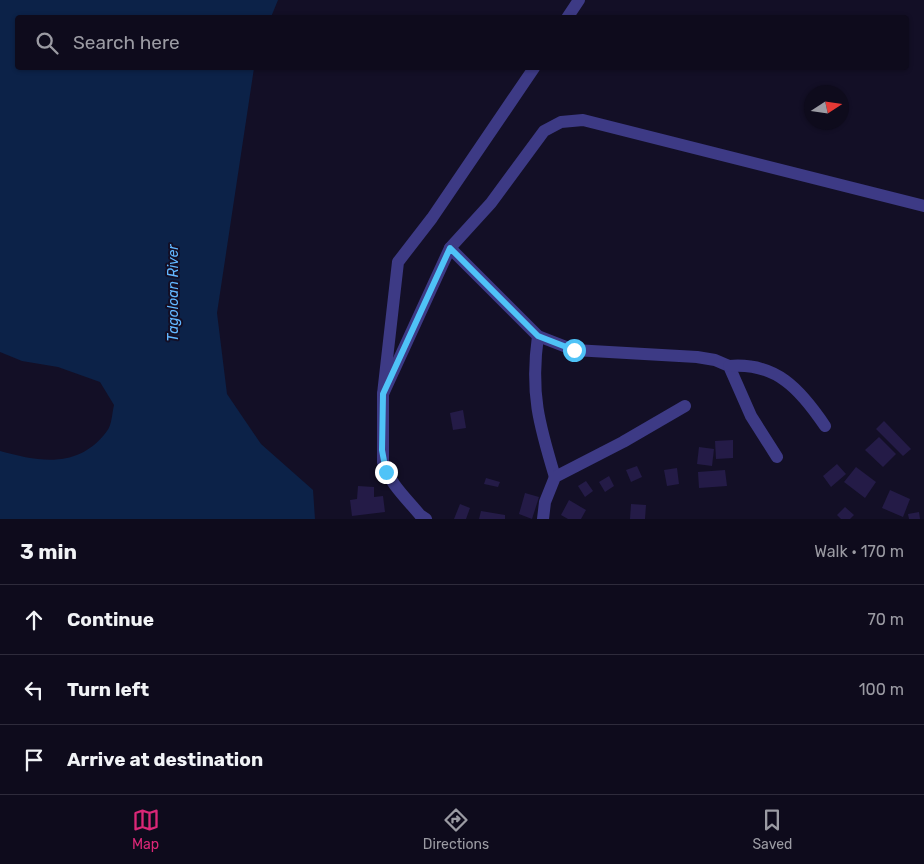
<!DOCTYPE html>
<html lang="en">
<head>
<meta charset="utf-8">
<style>
	body { margin:0; font-family:Rubik,sans-serif; background:#1c1929; color:#f1f3f6 }
	.compass { position:absolute; left:804px; top:85px; width:45px; height:45px; border-radius:50%; background:#0e0b1c; box-shadow:0 1px 4px #0004; rotate:78deg }
	.stop { position:absolute; width:15px; height:15px; margin:-11px; border:4px solid #4fc3f7; border-radius:50%; background:#fff }
	.stop.end { background:#4fc3f7; border-color:#fff; box-shadow:0 1px 5px #0008 }
	.list { margin:0; padding:0; list-style:none }
	h2 { display:flex; justify-content:space-between; align-items:center; height:65px; margin:0; padding:0 20px; font-size:21px }
	h2 small { font-size:16px; font-weight:400; color:#9b9ba3 }
	.list li { display:grid; grid-template-columns:32px 1fr auto; gap:15px; align-items:center; box-sizing:border-box; height:70px; padding:0 20px; border-top:1px solid #2e2b3b }
	.list b { display:block; font-size:19px; white-space:nowrap }
	.list em { font-size:16px; font-style:normal; color:#9b9ba3 }
	.icon { flex:none; width:28px; height:28px; fill:none; stroke:currentColor; stroke-width:2; stroke-linecap:round; stroke-linejoin:round }
	.map { position:relative; flex:none; width:924px; height:519px; overflow:hidden }
	.search { position:absolute; background:#0e0b1c; box-shadow:0 1px 4px #0004; left:15px; right:15px; top:15px; height:55px; display:flex; align-items:center; gap:12px; box-sizing:border-box; padding:0 18px; border-radius:5px; color:#9b9ba3; font-size:19px }
	.sheet { height:275px; background:#0e0b1c }
	nav { display:flex; justify-content:space-around; align-items:center; box-sizing:border-box; height:70px; border-top:1px solid #2e2b3b; background:#0e0b1c; font-size:14px; color:#9b9ba3 }
	nav a { display:grid; justify-items:center; gap:2px }
	nav .on { color:#db2777 }
	.map>svg:first-child { display:block }
</style>
</head>
<body>
<div class="map">
<svg width="924" height="519" viewBox="0 0 924 519">
	<rect width="100%" height="100%" fill="#130f26"/>
	<path fill="#0c2248" d="M 0,0 L 278,0 L 271,17 L 18,18 L 18,68 L 254,68 L 217,313 L 227,394 L 261,444 L 313,490 L 315,519 L 0,519 L 0,451 C 40,462 79,469 107,431 C 112,425 112,413 114,405 L 100,382 L 58,367 L 22,361 L 0,352 Z"/>
	<g fill="#241b47">
		<polygon points="463,410 466,428 453,430 450,413"/>
		<polygon points="884,421 911,449 903,456 876,429"/>
		<polygon points="879,437 896,454 883,467 865,450"/>
		<polygon points="733,440 733,458 716,459 715,441"/>
		<polygon points="699,447 714,449 712,466 697,464"/>
		<polygon points="837,464 846,474 831,487 823,476"/>
		<polygon points="637,466 642,477 631,482 626,470"/>
		<polygon points="856,467 876,482 865,498 844,482"/>
		<polygon points="677,468 679,484 667,486 664,470"/>
		<polygon points="725,470 727,486 699,488 698,472"/>
		<polygon points="609,476 614,486 605,492 599,482"/>
		<polygon points="486,478 500,482 498,487 484,484"/>
		<polygon points="586,481 593,491 585,497 578,486"/>
		<polygon points="358,486 374,487 374,497 383,496 385,512 352,516 350,500 357,499"/>
		<polygon points="890,490 910,499 903,517 882,508"/>
		<polygon points="525,493 539,497 532,519 519,514"/>
		<polygon points="569,500 586,510 581,519 568,519 561,515"/>
		<polygon points="460,504 470,508 466,519 454,519"/>
		<polygon points="631,504 646,505 645,519 630,519"/>
		<polygon points="845,507 854,515 850,519 841,519 837,515"/>
		<polygon points="481,511 505,515 505,519 479,519"/>
		<polygon points="919,512 920,519 909,519 908,514"/>
	</g>
	<g fill="none" stroke-linecap="round" stroke-linejoin="round">
		<g stroke="#3d3a85" stroke-width="12">
			<polyline points="567,18 579,0"/>
			<polyline points="450,248 538,336 574,350 697,357 715,360 729,366 751,416 777,457"/>
			<path d="M 538,336 C 530,393 539,424 555,477"/>
			<path d="M 729,366 C 776,362 800,389 825,426"/>
			<polyline points="383,394 450,248 491,203 544,131 561,122 583,120 924,206"/>
			<path d="M 426,519 L 420,515 C 407,499 389,483 383,462 L 383,394 L 398,262 L 432,218 L 534,68"/>
			<polyline points="543,519 545,502 555,477 623,442 685,406"/>
		</g>
	</g>
	<g fill="none" stroke-linecap="round" stroke-linejoin="round">
		<polyline stroke="#4fc3f7" stroke-width="6" points="386,472 382,450 383,394 450,248 538,336 574,350"/>
	</g>
	<g text-anchor="middle" dominant-baseline="central" stroke-width="4" stroke-linejoin="round" paint-order="stroke">
		<g font-size="14" font-style="italic" fill="#62b6ff" stroke="#130f26">
			<text transform="translate(173 293) rotate(-90)">Tagoloan River</text>
		</g>
	</g>
</svg>
<svg class="compass" viewBox="-18 -18 36 36"><path d="M0-13l5 13h-10z" fill="#e53935"/><path d="M0 13l5-13h-10z" fill="#9b9ba3"/></svg>
<div class="stop" style="left:574px;top:350px"></div>
<div class="stop end" style="left:386px;top:472px"></div>
<div class="search"><svg class="icon" aria-label="search" viewBox="0 0 24 24"><circle cx="10" cy="10" r="6"/><path d="M15 15l6 6"/></svg>Search here</div>
</div>
<section class="sheet">
<h2>3 min<small>Walk · 170 m</small></h2>
<ul class="list">
<li><svg class="icon" aria-label="ahead" viewBox="0 0 24 24"><path d="M12 20V5M6 11l6-6 6 6"/></svg><div><b>Continue</b></div><em>70 m</em></li>
<li><svg class="icon" aria-label="left" viewBox="0 0 24 24"><path d="M17 20v-9H6M10 6l-5 5 5 5"/></svg><div><b>Turn left</b></div><em>100 m</em></li>
<li><svg class="icon" aria-label="arrive" viewBox="0 0 24 24"><path d="M6 21V4h12l-3 4 3 4H6"/></svg><div><b>Arrive at destination</b></div></li>
</ul>
</section>
<nav>
<a class="on"><svg class="icon" aria-label="map" viewBox="0 0 24 24"><path d="M3 6l6-2 6 2 6-2v14l-6 2-6-2-6 2zM9 4v14M15 6v14"/></svg>Map</a>
<a><svg class="icon" aria-label="directions" viewBox="0 0 24 24"><path d="M12 3l9 9-9 9-9-9zM9 14v-3h6M13 9l2 2-2 2"/></svg>Directions</a>
<a><svg class="icon" aria-label="saved" viewBox="0 0 24 24"><path d="M7 4h10v16l-5-4-5 4z"/></svg>Saved</a>
</nav>
</body>
</html>
